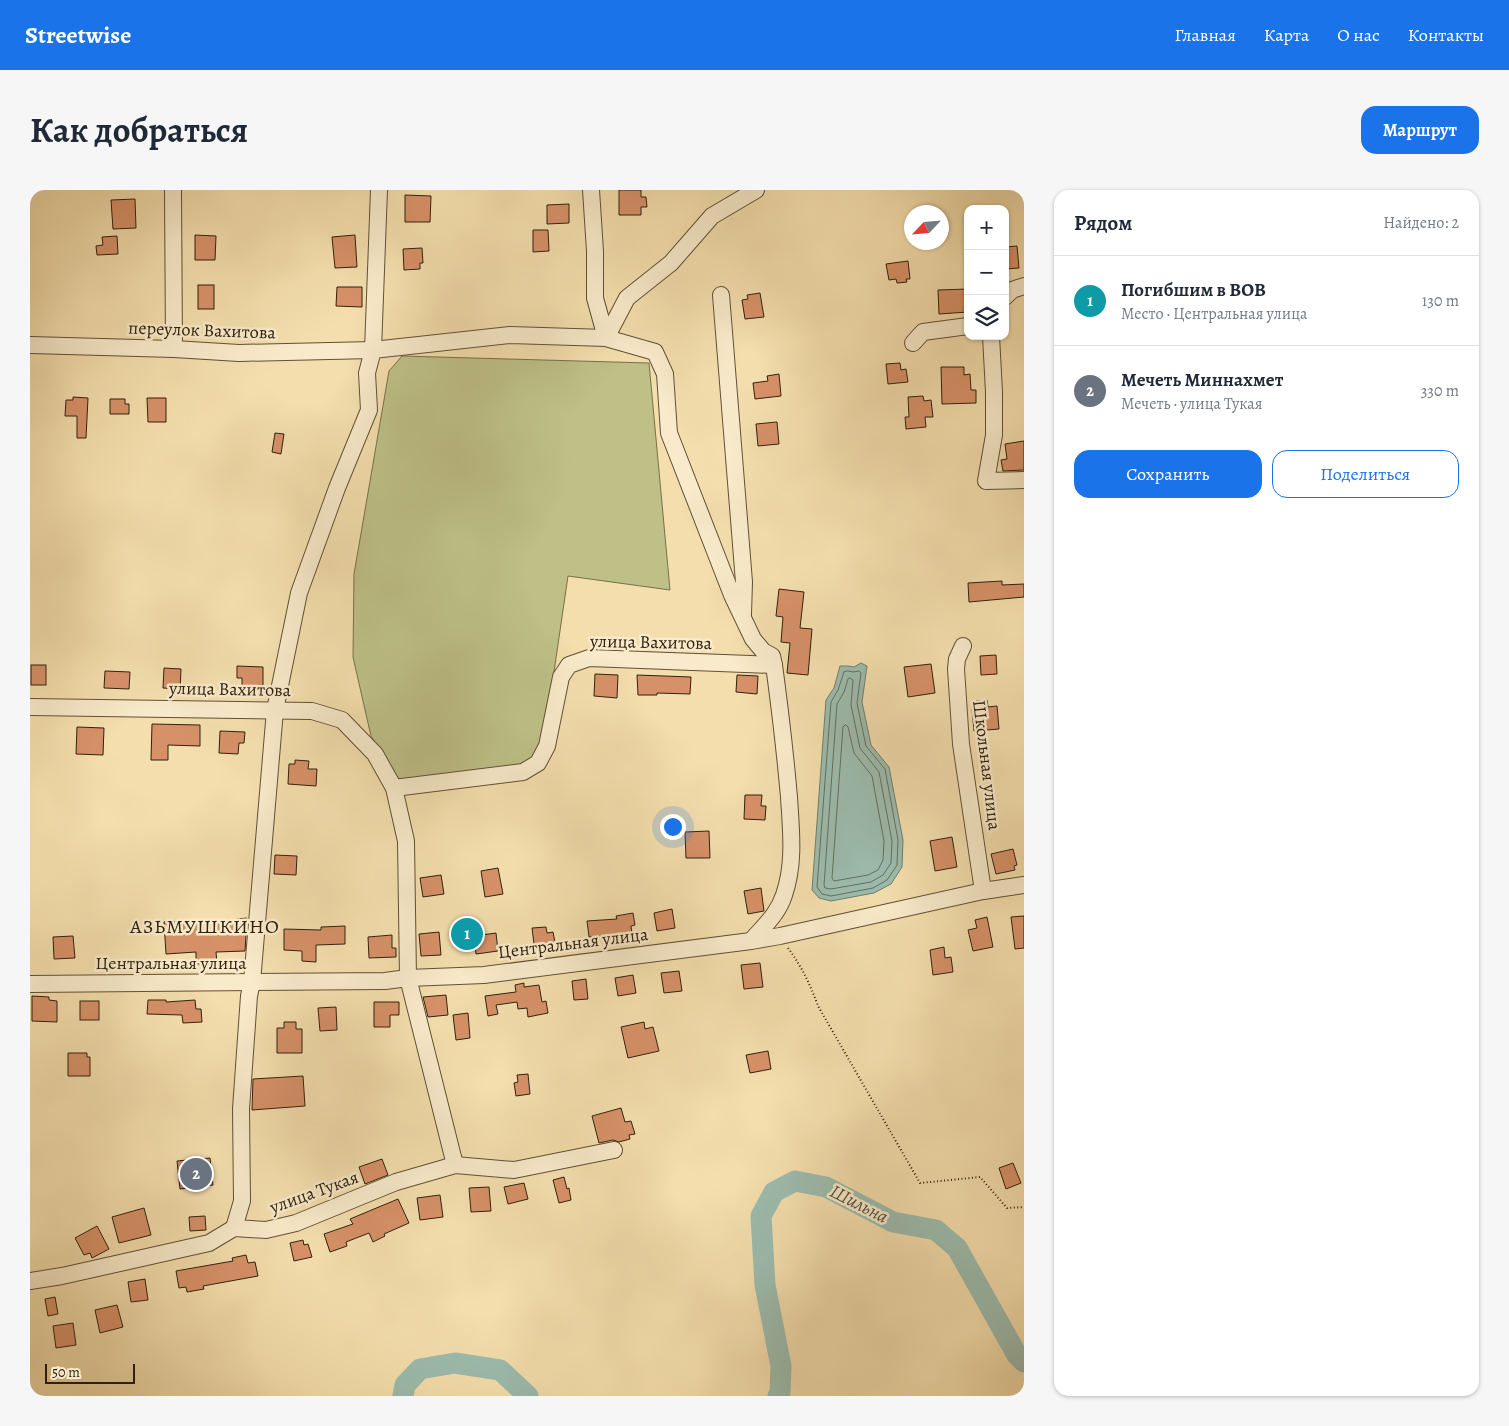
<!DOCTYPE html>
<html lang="ru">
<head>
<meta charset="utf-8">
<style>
	body { margin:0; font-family:Alegreya,serif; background:#f6f6f7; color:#1f2937 }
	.controls { position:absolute; right:15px; top:15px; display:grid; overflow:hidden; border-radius:10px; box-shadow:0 1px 4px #0004 }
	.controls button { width:45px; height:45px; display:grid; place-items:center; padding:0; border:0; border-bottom:1px solid #e0e1e3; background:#fff; color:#1f2937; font:25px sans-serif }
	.compass { position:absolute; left:874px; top:15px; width:45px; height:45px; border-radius:50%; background:#fff; box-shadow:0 1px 4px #0004; rotate:244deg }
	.scale { position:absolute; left:15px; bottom:12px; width:90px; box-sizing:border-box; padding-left:5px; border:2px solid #2f210d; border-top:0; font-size:14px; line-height:18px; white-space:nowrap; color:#2f210d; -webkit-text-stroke:4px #f8eaca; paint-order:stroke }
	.you { position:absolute; left:642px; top:636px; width:18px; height:18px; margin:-12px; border:4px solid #fff; border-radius:50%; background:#1a73e8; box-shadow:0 0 0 8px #1a73e833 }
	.badge { display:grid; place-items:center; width:32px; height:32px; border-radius:50%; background:#1a73e8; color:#fff; font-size:16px; font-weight:700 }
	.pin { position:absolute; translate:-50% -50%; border:2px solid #fff; box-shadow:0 1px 5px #0006 }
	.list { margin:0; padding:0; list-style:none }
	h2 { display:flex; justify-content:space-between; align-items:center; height:65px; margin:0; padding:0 20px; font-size:21px }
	h2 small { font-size:16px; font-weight:400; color:#747a83 }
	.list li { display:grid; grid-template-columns:32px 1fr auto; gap:15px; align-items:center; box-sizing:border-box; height:90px; padding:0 20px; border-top:1px solid #e0e1e3 }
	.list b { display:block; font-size:19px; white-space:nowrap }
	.list p { margin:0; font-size:16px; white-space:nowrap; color:#747a83 }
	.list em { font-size:16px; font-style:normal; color:#747a83 }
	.actions { display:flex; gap:10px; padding:15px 20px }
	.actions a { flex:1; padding:11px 0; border:1px solid #1a73e8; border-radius:15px; text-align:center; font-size:18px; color:#1a73e8 }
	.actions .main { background:#1a73e8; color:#fff }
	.icon { flex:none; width:28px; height:28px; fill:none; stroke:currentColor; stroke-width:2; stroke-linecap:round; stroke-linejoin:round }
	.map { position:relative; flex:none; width:994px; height:1206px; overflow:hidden; border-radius:15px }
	header { display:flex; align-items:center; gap:30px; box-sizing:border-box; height:70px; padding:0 25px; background:#1a73e8; color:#fff }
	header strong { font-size:24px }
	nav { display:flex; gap:28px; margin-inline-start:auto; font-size:18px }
	.intro { display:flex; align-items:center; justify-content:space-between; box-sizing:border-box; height:120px; padding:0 30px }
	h1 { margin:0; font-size:35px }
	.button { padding:12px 22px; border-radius:15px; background:#1a73e8; color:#fff; font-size:18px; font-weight:700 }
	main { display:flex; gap:30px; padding:0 30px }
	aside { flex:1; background:#fff; border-radius:15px; box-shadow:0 1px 4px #0004 }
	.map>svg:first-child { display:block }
</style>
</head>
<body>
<header>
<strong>Streetwise</strong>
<nav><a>Главная</a><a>Карта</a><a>О нас</a><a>Контакты</a></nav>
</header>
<div class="intro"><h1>Как добраться</h1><a class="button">Маршрут</a></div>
<main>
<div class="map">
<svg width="994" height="1206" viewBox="0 0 994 1206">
	<rect width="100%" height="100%" fill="#f4dead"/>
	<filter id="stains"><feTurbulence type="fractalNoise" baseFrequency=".004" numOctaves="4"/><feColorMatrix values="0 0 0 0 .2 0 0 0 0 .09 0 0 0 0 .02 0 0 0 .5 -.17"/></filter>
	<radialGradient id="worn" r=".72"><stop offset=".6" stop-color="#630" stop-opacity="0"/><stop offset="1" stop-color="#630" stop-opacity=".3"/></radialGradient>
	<polygon fill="#bec088" stroke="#76704a" points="372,166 619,173 640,400 538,386 514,550 511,561 492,577 433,585 368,589 341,546 323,467 324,384 359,181"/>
	<polygon fill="#9cbcae" stroke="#707e6e" points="831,473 837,476 832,512 841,555 859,577 873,650 872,677 861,694 844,703 801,711 789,708 782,700 796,510 804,498 810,476 818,476 824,477"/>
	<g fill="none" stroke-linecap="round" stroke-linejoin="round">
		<g stroke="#666e5e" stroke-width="1">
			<polygon points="818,481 823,482 829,481 831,483 827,513 836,556 855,579 868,650 867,675 857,690 843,698 801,706 792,704 787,697 801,512 808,500 814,482"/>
			<polygon points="820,488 823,490 821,515 830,558 849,582 862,651 861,673 853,685 841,692 801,699 795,698 794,695 807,514 814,502 818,489"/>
			<polygon points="816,535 818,537 824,563 842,586 854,651 853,670 848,680 838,685 804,691 802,688 813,537"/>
		</g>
		<g stroke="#9cbcae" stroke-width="21">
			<polyline points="373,1206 375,1195 390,1179 425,1173 470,1180 498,1206"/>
			<polyline points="748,1206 750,1203 751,1176 735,1095 731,1026 744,1002 765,991 796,997 863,1032 906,1040 927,1058 987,1165 994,1172"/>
		</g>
	</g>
	<g fill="#d79168" stroke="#2f210d">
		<polygon points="589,0 611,0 611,7 616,7 617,17 611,17 611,25 589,25"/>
		<polygon points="375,5 401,6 400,32 375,32"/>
		<polygon points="105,9 106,38 83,39 81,10"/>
		<polygon points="539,14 539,33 517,34 517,15"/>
		<polygon points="503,40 518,40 519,61 503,62"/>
		<polygon points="165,45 186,46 185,70 165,70"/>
		<polygon points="325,45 327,77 305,78 302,47"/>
		<polygon points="87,46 88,64 67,65 66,56 73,55 72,47"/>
		<polygon points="987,56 989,78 975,79 975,57"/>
		<polygon points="392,58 393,73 390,73 390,79 374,80 373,59"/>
		<polygon points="878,71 880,89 876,89 877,92 867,93 866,89 859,90 856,74"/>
		<rect x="168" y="95" width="16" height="24"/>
		<polygon points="307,97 332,97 332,117 306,116"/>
		<polygon points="938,99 938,122 909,124 908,100"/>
		<polygon points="730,103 734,127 715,129 712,110 718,109 717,105"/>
		<polygon points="870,173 871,180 876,179 878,192 858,194 856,174"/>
		<polygon points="911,177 934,177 934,185 940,184 941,200 946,200 946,213 912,214"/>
		<polygon points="749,184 751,206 725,209 723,193 738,191 737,186"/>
		<polygon points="893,206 894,211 901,210 903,227 895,227 896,237 876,239 875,227 879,227 878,207"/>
		<polygon points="43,207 58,208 56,248 47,248 47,226 35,226 36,210 43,210"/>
		<polygon points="117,208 136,208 136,232 118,232"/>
		<polygon points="80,209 95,209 95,214 99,214 99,224 80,224"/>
		<polygon points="747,232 749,254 728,256 726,234"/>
		<polygon points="245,243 254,244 251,264 242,262"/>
		<polygon points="994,251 994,280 973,281 971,270 977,269 975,254"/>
		<polygon points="972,391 972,395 994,394 994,407 939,412 938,393"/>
		<polygon points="749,399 774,402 770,438 782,439 778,485 757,483 760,453 751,452 753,427 746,426"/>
		<polygon points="966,465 967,484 951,485 950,466"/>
		<polygon points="901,474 905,503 878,507 874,477"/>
		<rect x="1" y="475" width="15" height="20"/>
		<polygon points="207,476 233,477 233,499 212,499 212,488 207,488"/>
		<polygon points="134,478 151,479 150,499 133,498"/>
		<polygon points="75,481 100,482 99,499 74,498"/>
		<polygon points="565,484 588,485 587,508 564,506"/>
		<polygon points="607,485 661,487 660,504 627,503 627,505 608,505"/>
		<polygon points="707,485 728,486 727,504 706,502"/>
		<polygon points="957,510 958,517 967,516 969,539 944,541 942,519 947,519 946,511"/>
		<polygon points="122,534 170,535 170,556 138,555 138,570 121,570"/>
		<polygon points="47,537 74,538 73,565 46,564"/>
		<polygon points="190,541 215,542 214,553 209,553 208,564 189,563"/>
		<polygon points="265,570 279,571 278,579 287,579 286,596 258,594 259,574 265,574"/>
		<polygon points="715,605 732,605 731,616 736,616 735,630 714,629"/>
		<polygon points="679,641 680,668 656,668 655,642"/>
		<polygon points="922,647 927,677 905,681 900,651"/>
		<polygon points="983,659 987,675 984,676 985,680 966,684 961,664"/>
		<polygon points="245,665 267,666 266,685 244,684"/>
		<polygon points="468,678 473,704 455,707 451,681"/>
		<polygon points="411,685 414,704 393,707 390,688"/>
		<polygon points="731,698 734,721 718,724 714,701"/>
		<polygon points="642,719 645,738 627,741 624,723"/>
		<polygon points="603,723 605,735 601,736 602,744 590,747 590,744 559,747 557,731 587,729 586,726"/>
		<polygon points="994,726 994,758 985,759 981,727"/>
		<polygon points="957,727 963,757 943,761 938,740 947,738 945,730"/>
		<polygon points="217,728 215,761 186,762 187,773 166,774 166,762 136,764 134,732 144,731 144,734 207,731 207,729"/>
		<polygon points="315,736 315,754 286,755 286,772 272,771 272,761 254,760 254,739 291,740 291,737"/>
		<polygon points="516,737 517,743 523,742 525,752 504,754 502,738"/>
		<polygon points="409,742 411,765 391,766 389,744"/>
		<polygon points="466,743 468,761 446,764 444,746"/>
		<polygon points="362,745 362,758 366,758 366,767 339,768 338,747"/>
		<polygon points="43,746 45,768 24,769 23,747"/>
		<polygon points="914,757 915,768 921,767 923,782 903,785 900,760"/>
		<polygon points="730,773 733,797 714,799 711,775"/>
		<polygon points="649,781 652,801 634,803 631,783"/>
		<polygon points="603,785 606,803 588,806 585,788"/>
		<polygon points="556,789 558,809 544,810 542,791"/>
		<polygon points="494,793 494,797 509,795 512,812 516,811 518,823 498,827 497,818 488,819 487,812 466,815 468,824 458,826 455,806 486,802 485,795"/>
		<polygon points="416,805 418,825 398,827 393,807"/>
		<polygon points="2,806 19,807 19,810 27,811 27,832 2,831"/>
		<polygon points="118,810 136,810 136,812 165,810 166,819 171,819 172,832 153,833 152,825 117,824"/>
		<rect x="50" y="811" width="19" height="19"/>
		<polygon points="344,812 369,812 369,825 360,825 360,837 344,837"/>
		<polygon points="306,817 307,840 290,841 288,818"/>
		<polygon points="438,823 440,848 426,850 423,825"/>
		<polygon points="254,832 266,832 266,839 272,839 272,863 247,863 247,838 254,838"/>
		<polygon points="614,832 615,839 623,837 629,861 598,868 591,837"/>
		<polygon points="738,861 741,879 720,883 716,865"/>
		<polygon points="38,863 57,863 57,867 60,867 60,886 38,886"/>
		<polygon points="498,884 500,904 486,906 484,893 488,892 487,885"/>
		<polygon points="273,886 275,916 222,920 223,889"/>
		<polygon points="591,918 595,932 601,931 605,944 599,945 600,949 589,952 583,950 569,953 562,926"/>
		<polygon points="180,968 183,995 150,999 147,971"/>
		<polygon points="352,969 358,985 335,994 329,977"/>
		<polygon points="983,973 991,993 976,999 969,978"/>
		<polygon points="534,987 537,999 539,998 541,1010 529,1013 523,990"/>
		<polygon points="494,993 498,1009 478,1014 474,997"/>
		<polygon points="459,997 461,1021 441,1022 439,998"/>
		<polygon points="410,1005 413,1027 390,1030 387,1008"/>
		<polygon points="368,1009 379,1033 354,1044 355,1046 343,1052 339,1043 316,1052 317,1056 300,1062 294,1044 323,1034 320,1029"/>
		<polygon points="114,1018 121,1045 89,1053 82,1027"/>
		<polygon points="175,1026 176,1040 160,1041 159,1027"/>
		<polygon points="67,1036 79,1059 62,1068 60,1063 54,1065 45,1048"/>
		<polygon points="273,1050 274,1055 278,1054 282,1067 264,1071 260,1053"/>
		<polygon points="216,1065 218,1073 225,1072 228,1086 173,1096 174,1099 157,1102 156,1097 149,1098 146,1081 203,1071 202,1068"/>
		<polygon points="115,1089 118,1110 101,1112 98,1092"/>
		<polygon points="25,1107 28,1124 18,1126 15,1109"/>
		<polygon points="87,1115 93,1137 70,1143 65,1120"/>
		<polygon points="43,1133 46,1155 26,1158 23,1136"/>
	</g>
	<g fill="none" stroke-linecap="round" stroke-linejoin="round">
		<g stroke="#605035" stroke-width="18">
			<g id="minor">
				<polyline points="143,0 144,159"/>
				<path d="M 561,0 L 565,61 L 565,108 L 576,148 L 625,162 L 635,184 L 639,243 L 702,405 L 723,449 L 733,461 L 742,466 L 744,475 C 750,519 755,562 759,607 C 761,640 765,673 754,705 C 748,724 734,736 721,751"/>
				<polyline points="691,105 714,392 713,424"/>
				<polyline points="975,107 982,100 994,96"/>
				<polyline points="961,146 964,202 964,245 956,291 994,290"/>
				<polyline points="883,153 893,142 938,136"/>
				<polyline points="0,155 144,159 209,163 343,160 349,0"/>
				<polyline points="933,456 927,469 926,479 931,554 953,701"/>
				<polyline points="0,517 282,521 312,530 345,564 364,598 376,651 378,788 425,975"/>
				<polyline points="364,598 493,582 508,573 517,556 531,487 539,475 559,468 744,475"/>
				<polyline points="0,794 355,791 378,788 454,785 721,751 750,746 953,701 994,695"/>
				<polyline points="204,1038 212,1011 211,919 219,806 222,792 245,520 269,403 307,298 339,220 337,183 343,160 480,145 576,148 597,108 641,73 682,26 726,0"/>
				<polyline points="0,1091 32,1086 179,1053 204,1038 236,1040 266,1033 366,992 425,975 484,980 584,960"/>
			</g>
		</g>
		<path stroke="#2f210d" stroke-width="2" stroke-dasharray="1 2.5" stroke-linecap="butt" d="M 758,758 C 772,777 780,794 788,816 L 890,993 L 950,987 L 977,1018 L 994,1017"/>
		<use href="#minor" stroke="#f8eaca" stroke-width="16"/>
	</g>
	<g text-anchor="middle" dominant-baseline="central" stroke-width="5" stroke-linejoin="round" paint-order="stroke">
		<g font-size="18" fill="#2f210d" stroke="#f8eaca">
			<text transform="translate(172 140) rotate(2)">переулок Вахитова</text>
			<text transform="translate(621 452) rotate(1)">улица Вахитова</text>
			<text transform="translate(200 499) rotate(1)">улица Вахитова</text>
			<text transform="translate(957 575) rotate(83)">Школьная улица</text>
			<text transform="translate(543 753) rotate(-7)">Центральная улица</text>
			<text x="141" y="773">Центральная улица</text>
			<text transform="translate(284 1002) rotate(-20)">улица Тукая</text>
		</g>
		<g font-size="19" font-style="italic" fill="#50503d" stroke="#f8eaca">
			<text transform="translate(829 1014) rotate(27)">Шильна</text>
		</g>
		<g font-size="20" letter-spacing="1" fill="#2f210d" stroke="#f8eaca">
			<text x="175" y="736">АЗЬМУШКИНО</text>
		</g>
	</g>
	<rect width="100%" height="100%" filter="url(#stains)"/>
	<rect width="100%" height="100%" fill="url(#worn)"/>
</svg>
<div class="controls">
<button>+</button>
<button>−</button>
<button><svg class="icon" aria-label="layers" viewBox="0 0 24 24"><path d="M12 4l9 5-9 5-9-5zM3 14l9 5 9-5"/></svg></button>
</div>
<svg class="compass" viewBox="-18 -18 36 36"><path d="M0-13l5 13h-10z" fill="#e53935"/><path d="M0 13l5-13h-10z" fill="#747a83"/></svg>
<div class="scale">50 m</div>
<div class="you"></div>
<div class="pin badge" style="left:437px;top:744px;background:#0f9aa8">1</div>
<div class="pin badge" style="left:166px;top:984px;background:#6b7280">2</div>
</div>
<aside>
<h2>Рядом<small>Найдено: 2</small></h2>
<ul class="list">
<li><span class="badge" style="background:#0f9aa8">1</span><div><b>Погибшим в ВОВ</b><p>Место · Центральная улица</p></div><em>130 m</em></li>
<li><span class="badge" style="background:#6b7280">2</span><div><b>Мечеть Миннахмет</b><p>Мечеть · улица Тукая</p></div><em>330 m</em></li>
</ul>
<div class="actions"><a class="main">Сохранить</a><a>Поделиться</a></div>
</aside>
</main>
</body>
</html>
